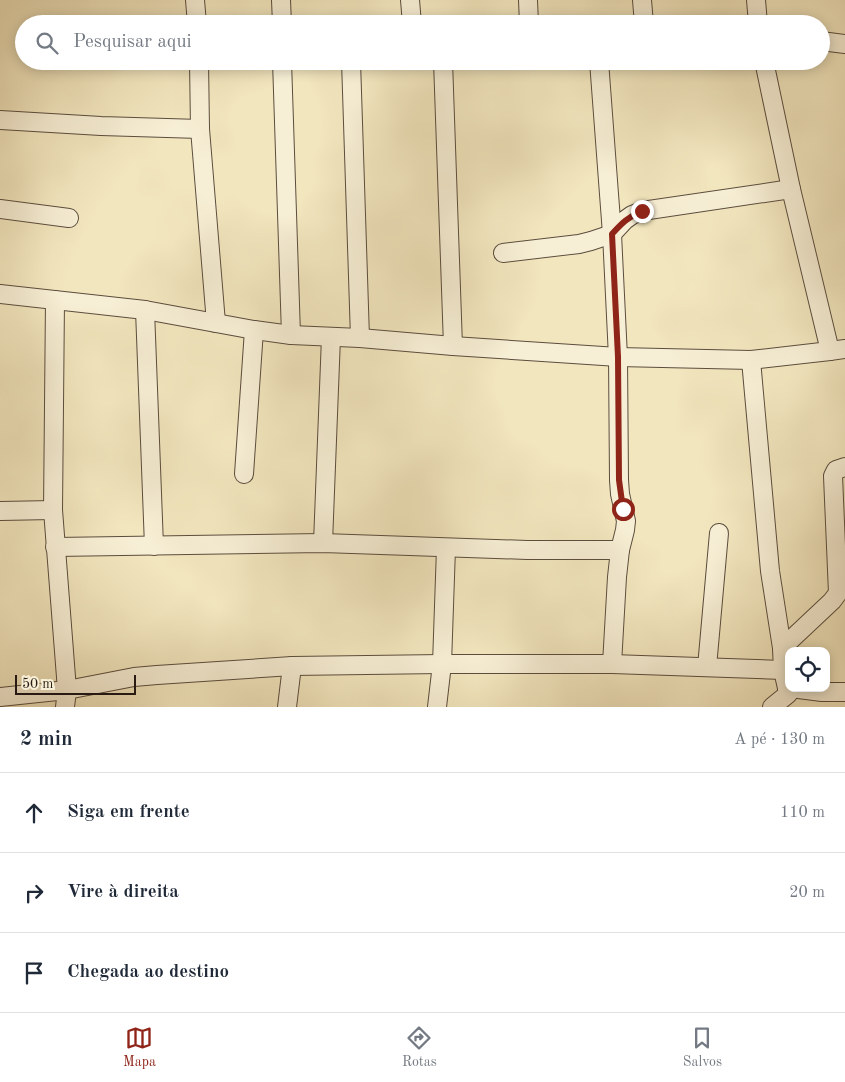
<!DOCTYPE html>
<html lang="pt">
<head>
<meta charset="utf-8">
<style>
	body { margin:0; font-family:"Old Standard TT",serif; background:#f6f6f7; color:#1f2937 }
	.controls { position:absolute; right:15px; bottom:15px; display:grid; overflow:hidden; border-radius:10px; box-shadow:0 2px 12px #0003 }
	.controls button { width:45px; height:45px; display:grid; place-items:center; padding:0; border:0; border-bottom:1px solid #e0e1e3; background:#fff; color:#1f2937; font:25px sans-serif }
	.scale { position:absolute; left:15px; bottom:12px; width:121px; box-sizing:border-box; padding-left:5px; border:2px solid #291a13; border-top:0; font-size:14px; line-height:18px; white-space:nowrap; color:#291a13; -webkit-text-stroke:4px #f7efd5; paint-order:stroke }
	.stop { position:absolute; width:15px; height:15px; margin:-11px; border:4px solid #8f2418; border-radius:50%; background:#fff }
	.stop.end { background:#8f2418; border-color:#fff; box-shadow:0 1px 5px #0008 }
	.list { margin:0; padding:0; list-style:none }
	h2 { display:flex; justify-content:space-between; align-items:center; height:65px; margin:0; padding:0 20px; font-size:21px }
	h2 small { font-size:16px; font-weight:400; color:#747a83 }
	.list li { display:grid; grid-template-columns:32px 1fr auto; gap:15px; align-items:center; box-sizing:border-box; height:80px; padding:0 20px; border-top:1px solid #e0e1e3 }
	.list b { display:block; font-size:19px; white-space:nowrap }
	.list em { font-size:16px; font-style:normal; color:#747a83 }
	.icon { flex:none; width:28px; height:28px; fill:none; stroke:currentColor; stroke-width:2; stroke-linecap:round; stroke-linejoin:round }
	.map { position:relative; flex:none; width:845px; height:707px; overflow:hidden }
	.search { position:absolute; background:#fff; box-shadow:0 2px 12px #0003; left:15px; right:15px; top:15px; height:55px; display:flex; align-items:center; gap:12px; box-sizing:border-box; padding:0 18px; border-radius:28px; color:#747a83; font-size:19px }
	.sheet { height:305px; background:#fff }
	nav { display:flex; justify-content:space-around; align-items:center; box-sizing:border-box; height:70px; border-top:1px solid #e0e1e3; background:#fff; font-size:14px; color:#747a83 }
	nav a { display:grid; justify-items:center; gap:2px }
	nav .on { color:#8f2418 }
	.map>svg:first-child { display:block }
</style>
</head>
<body>
<div class="map">
<svg width="845" height="707" viewBox="0 0 845 707">
	<rect width="100%" height="100%" fill="#f2e6be"/>
	<filter id="stains"><feTurbulence type="fractalNoise" baseFrequency=".004" numOctaves="4"/><feColorMatrix values="0 0 0 0 .2 0 0 0 0 .09 0 0 0 0 .02 0 0 0 .5 -.17"/></filter>
	<radialGradient id="worn" r=".72"><stop offset=".6" stop-color="#630" stop-opacity="0"/><stop offset="1" stop-color="#630" stop-opacity=".3"/></radialGradient>
	<g fill="none" stroke-linecap="round" stroke-linejoin="round">
		<g stroke="#5b4d3e" stroke-width="20">
			<g id="minor">
				<polyline points="195,0 197,24"/>
				<polyline points="281,0 282,24"/>
				<polyline points="410,0 412,24"/>
				<polyline points="528,0 529,24"/>
				<polyline points="642,0 644,24"/>
				<polyline points="756,0 758,24"/>
				<polyline points="821,41 845,44"/>
				<polyline points="199,61 200,129 216,323"/>
				<polyline points="282,61 291,335"/>
				<polyline points="351,61 360,338"/>
				<polyline points="443,61 453,346"/>
				<polyline points="599,61 612,234 618,357 619,480 620,494 626,521 625,530 620,550"/>
				<polyline points="764,61 791,189 830,351"/>
				<polyline points="0,120 101,126 200,129"/>
				<polyline points="0,209 69,218"/>
				<polyline points="503,253 579,244 591,241 612,234 625,220 632,215 642,211 791,189"/>
				<polyline points="0,294 145,310 254,330 291,335 360,338 453,346 618,357 751,360 830,351 845,349"/>
				<polyline points="55,300 53,510 67,690 65,707"/>
				<polyline points="145,310 154,546"/>
				<polyline points="751,360 770,571 782,648 783,670 787,688 789,688"/>
				<polyline points="244,474 254,330"/>
				<polyline points="0,511 53,510"/>
				<polyline points="323,543 331,337"/>
				<polyline points="55,547 323,543 527,550 620,550 617,577 612,664"/>
				<polyline points="782,648 832,601 838,593 833,476 836,470 845,467"/>
				<polyline points="707,667 719,533"/>
				<polyline points="791,688 822,692 845,692"/>
				<polyline points="0,697 67,690 134,677 157,675 292,666 442,664 612,664 783,670"/>
				<polyline points="287,707 292,666"/>
				<polyline points="437,707 442,664 446,548"/>
				<polyline points="772,707 788,694 787,688"/>
			</g>
		</g>
		<use href="#minor" stroke="#f7efd5" stroke-width="18"/>
	</g>
	<g fill="none" stroke-linecap="round" stroke-linejoin="round">
		<path stroke="#8f2418" stroke-width="6" d="M 623,509 L 619,480 L 618,357 L 612,234 C 622,223 628,217 642,211"/>
	</g>
	<rect width="100%" height="100%" filter="url(#stains)"/>
	<rect width="100%" height="100%" fill="url(#worn)"/>
</svg>
<div class="controls">
<button><svg class="icon" aria-label="locate" viewBox="0 0 24 24"><circle cx="12" cy="12" r="6"/><path d="M12 2v4M12 18v4M2 12h4M18 12h4"/></svg></button>
</div>
<div class="scale">50 m</div>
<div class="stop" style="left:623px;top:509px"></div>
<div class="stop end" style="left:642px;top:211px"></div>
<div class="search"><svg class="icon" aria-label="search" viewBox="0 0 24 24"><circle cx="10" cy="10" r="6"/><path d="M15 15l6 6"/></svg>Pesquisar aqui</div>
</div>
<section class="sheet">
<h2>2 min<small>A pé · 130 m</small></h2>
<ul class="list">
<li><svg class="icon" aria-label="ahead" viewBox="0 0 24 24"><path d="M12 20V5M6 11l6-6 6 6"/></svg><div><b>Siga em frente</b></div><em>110 m</em></li>
<li><svg class="icon" aria-label="right" viewBox="0 0 24 24"><path d="M7 20v-9h11M14 6l5 5-5 5"/></svg><div><b>Vire à direita</b></div><em>20 m</em></li>
<li><svg class="icon" aria-label="arrive" viewBox="0 0 24 24"><path d="M6 21V4h12l-3 4 3 4H6"/></svg><div><b>Chegada ao destino</b></div></li>
</ul>
</section>
<nav>
<a class="on"><svg class="icon" aria-label="map" viewBox="0 0 24 24"><path d="M3 6l6-2 6 2 6-2v14l-6 2-6-2-6 2zM9 4v14M15 6v14"/></svg>Mapa</a>
<a><svg class="icon" aria-label="directions" viewBox="0 0 24 24"><path d="M12 3l9 9-9 9-9-9zM9 14v-3h6M13 9l2 2-2 2"/></svg>Rotas</a>
<a><svg class="icon" aria-label="saved" viewBox="0 0 24 24"><path d="M7 4h10v16l-5-4-5 4z"/></svg>Salvos</a>
</nav>
</body>
</html>
